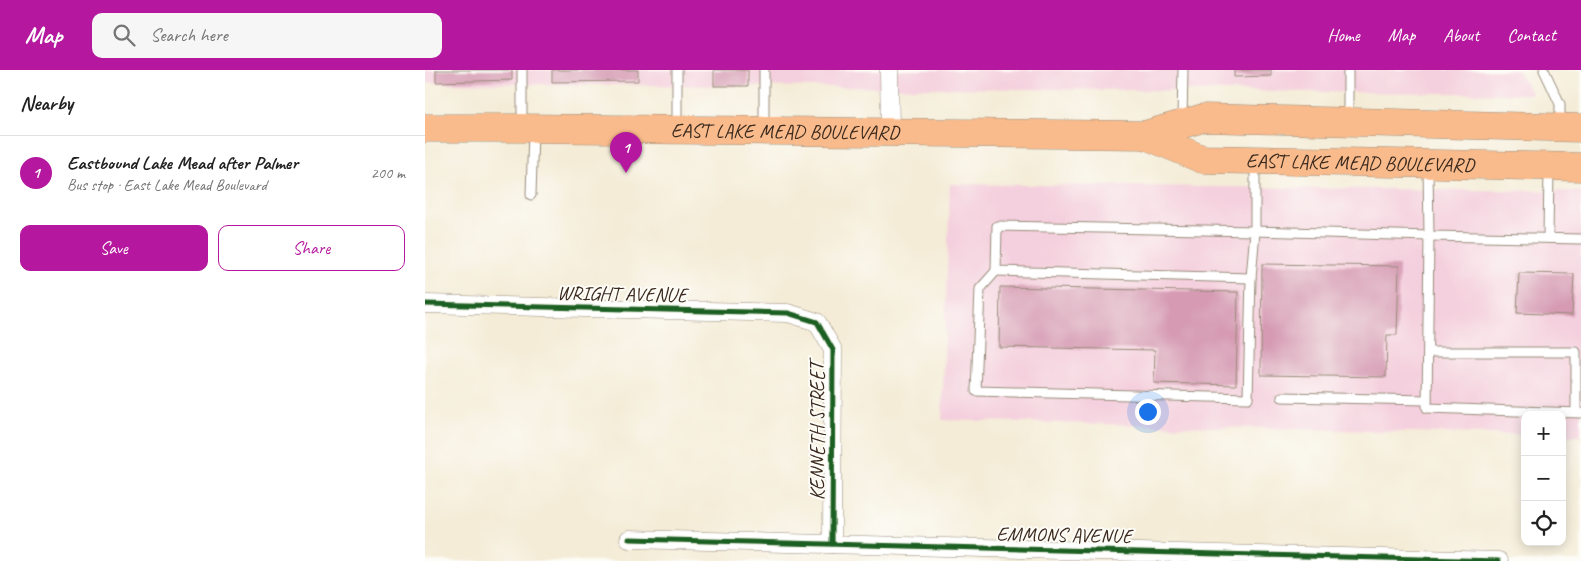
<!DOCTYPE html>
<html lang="en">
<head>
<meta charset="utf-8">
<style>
	body { margin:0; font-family:Caveat,sans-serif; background:#f6f6f6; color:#222 }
	.controls { position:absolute; right:15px; bottom:15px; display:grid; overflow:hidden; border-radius:10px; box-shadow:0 2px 12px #0003 }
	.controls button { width:45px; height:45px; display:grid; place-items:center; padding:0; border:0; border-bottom:1px solid #e0e0e0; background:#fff; color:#222; font:25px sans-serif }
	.you { position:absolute; left:722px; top:341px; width:18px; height:18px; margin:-12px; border:4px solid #fff; border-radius:50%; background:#1a73e8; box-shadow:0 0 0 8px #1a73e833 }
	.badge { display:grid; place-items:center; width:32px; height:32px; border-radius:50%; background:#b5179e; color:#fff; font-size:16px; font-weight:700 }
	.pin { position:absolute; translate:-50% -41px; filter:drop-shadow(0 1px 2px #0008) }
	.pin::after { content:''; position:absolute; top:26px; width:18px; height:15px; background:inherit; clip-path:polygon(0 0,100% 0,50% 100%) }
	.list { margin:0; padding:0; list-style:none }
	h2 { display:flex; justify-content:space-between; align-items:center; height:65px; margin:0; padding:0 20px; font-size:21px }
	h2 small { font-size:16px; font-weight:400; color:#767676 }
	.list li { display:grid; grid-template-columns:32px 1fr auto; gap:15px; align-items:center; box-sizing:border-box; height:75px; padding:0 20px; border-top:1px solid #e0e0e0 }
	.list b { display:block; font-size:19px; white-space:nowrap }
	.list p { margin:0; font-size:16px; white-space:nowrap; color:#767676 }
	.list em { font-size:16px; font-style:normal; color:#767676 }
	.actions { display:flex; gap:10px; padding:15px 20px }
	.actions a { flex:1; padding:11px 0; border:1px solid #b5179e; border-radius:10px; text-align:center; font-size:18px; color:#b5179e }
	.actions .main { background:#b5179e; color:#fff }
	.icon { flex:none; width:28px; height:28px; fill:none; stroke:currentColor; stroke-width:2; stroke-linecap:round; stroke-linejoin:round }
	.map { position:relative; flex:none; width:1156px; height:491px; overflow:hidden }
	header { display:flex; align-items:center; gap:30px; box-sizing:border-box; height:70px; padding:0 25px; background:#b5179e; color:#fff }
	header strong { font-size:24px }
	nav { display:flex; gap:28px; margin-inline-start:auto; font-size:18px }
	.search { width:350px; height:45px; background:#f6f6f6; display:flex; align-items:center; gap:12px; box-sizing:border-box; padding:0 18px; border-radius:10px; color:#767676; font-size:19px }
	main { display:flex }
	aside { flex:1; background:#fff }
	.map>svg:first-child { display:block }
</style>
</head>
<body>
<header>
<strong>Map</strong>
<div class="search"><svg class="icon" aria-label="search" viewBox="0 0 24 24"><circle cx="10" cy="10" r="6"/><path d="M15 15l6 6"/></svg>Search here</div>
<nav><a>Home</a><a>Map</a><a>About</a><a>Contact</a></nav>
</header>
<main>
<aside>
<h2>Nearby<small></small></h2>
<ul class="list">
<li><span class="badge">1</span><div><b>Eastbound Lake Mead after Palmer</b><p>Bus stop · East Lake Mead Boulevard</p></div><em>200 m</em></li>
</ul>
<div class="actions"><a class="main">Save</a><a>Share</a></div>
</aside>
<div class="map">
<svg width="1156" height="491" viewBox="0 0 1156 491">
	<rect width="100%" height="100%" fill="#fdfcf7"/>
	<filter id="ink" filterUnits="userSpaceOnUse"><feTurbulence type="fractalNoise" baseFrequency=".02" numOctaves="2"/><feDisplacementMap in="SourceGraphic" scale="10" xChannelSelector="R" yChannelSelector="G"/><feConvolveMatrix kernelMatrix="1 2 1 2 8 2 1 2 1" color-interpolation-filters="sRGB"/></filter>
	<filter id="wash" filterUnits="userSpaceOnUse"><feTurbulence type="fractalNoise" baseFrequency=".0096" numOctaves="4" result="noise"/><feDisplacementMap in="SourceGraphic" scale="20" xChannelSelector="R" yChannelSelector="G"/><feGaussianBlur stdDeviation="1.12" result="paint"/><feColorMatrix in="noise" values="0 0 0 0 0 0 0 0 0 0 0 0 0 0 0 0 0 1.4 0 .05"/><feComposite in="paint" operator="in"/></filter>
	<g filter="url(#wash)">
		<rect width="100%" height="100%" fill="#f4ecd7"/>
		<g fill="#f4cfdd">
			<polygon points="0,0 1092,0 1107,24 0,13"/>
			<polygon points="525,114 1144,121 1156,122 1156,366 1137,366 1137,345 1100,345 1100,365 517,350"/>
		</g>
		<g id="blocks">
			<g fill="#d69bb3">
				<polygon points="11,0 87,0 87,10 11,12"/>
				<polygon points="127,0 213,0 213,11 127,12"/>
				<rect x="289" y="0" width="34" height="16"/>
				<polygon points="809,0 846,0 846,6 809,7"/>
				<polygon points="837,194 974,196 972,265 962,265 961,307 836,305"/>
				<polygon points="1094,203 1149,204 1147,245 1092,243"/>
				<polygon points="575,217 813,222 811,315 729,313 730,280 574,277"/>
			</g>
		</g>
	</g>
	<g filter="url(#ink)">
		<use href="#blocks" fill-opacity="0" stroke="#988b7a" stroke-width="1"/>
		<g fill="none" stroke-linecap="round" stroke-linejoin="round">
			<g stroke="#988b7a" stroke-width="11">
				<g id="service">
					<polyline points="252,0 252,57"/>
					<polyline points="1119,0 1135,34 1135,54"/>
					<polyline points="923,49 923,0"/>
					<polyline points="757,50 758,0"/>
					<polyline points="97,55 97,0"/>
					<polyline points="339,58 339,0"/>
					<polyline points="830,93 830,161 1004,166 1002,338 1156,343"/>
					<polyline points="1003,97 1004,166 1156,169"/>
					<polyline points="106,125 108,61"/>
					<polygon points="572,156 830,161 826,208 571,201"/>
					<polyline points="1123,168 1124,98"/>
					<polyline points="571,201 555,219 551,321 823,328 826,208"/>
					<polyline points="1003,282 1151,282 1151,342"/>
					<polyline points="857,327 1002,330"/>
				</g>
			</g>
			<g stroke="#988b7a" stroke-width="19">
				<g id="minor">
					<polyline points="464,0 465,62"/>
					<polyline points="0,234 363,243 392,252 408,280 407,474"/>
					<polyline points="204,469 1074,491"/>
				</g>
			</g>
			<g stroke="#988b7a" stroke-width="29">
				<g id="primary">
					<path id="s1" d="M 0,58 L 96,58 L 720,65 L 778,48 L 1156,58"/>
					<path id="s2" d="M 720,65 L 777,89 L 1156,97"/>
				</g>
			</g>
			<use href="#service" stroke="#fff" stroke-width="9"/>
			<use href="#minor" stroke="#fff" stroke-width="18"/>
			<use href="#primary" stroke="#fabb8c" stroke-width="28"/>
			<g stroke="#fdfcf7" stroke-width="8">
				<g id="cycleway">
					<polyline points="0,234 363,243 392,252 408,280 407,474"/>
					<polyline points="204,469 1074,491"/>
				</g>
			</g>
			<use href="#cycleway" stroke="#1b5e20" stroke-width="5"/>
		</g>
	</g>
	<g text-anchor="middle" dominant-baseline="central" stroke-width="4" stroke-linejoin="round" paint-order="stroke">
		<g font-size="20" fill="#3b2a1e" stroke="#fdfcf7">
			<text stroke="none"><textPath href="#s1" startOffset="360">EAST LAKE MEAD BOULEVARD</textPath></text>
			<text stroke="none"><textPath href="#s2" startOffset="220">EAST LAKE MEAD BOULEVARD</textPath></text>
			<text transform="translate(197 224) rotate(1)">WRIGHT AVENUE</text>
			<text transform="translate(392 361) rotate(-90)">KENNETH STREET</text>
			<text transform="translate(639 465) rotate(1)">EMMONS AVENUE</text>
		</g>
	</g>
</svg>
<div class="controls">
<button>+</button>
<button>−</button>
<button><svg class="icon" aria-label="locate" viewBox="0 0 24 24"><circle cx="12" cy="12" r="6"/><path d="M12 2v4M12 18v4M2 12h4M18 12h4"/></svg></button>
</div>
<div class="you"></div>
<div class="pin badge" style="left:201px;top:103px">1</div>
</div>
</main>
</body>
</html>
